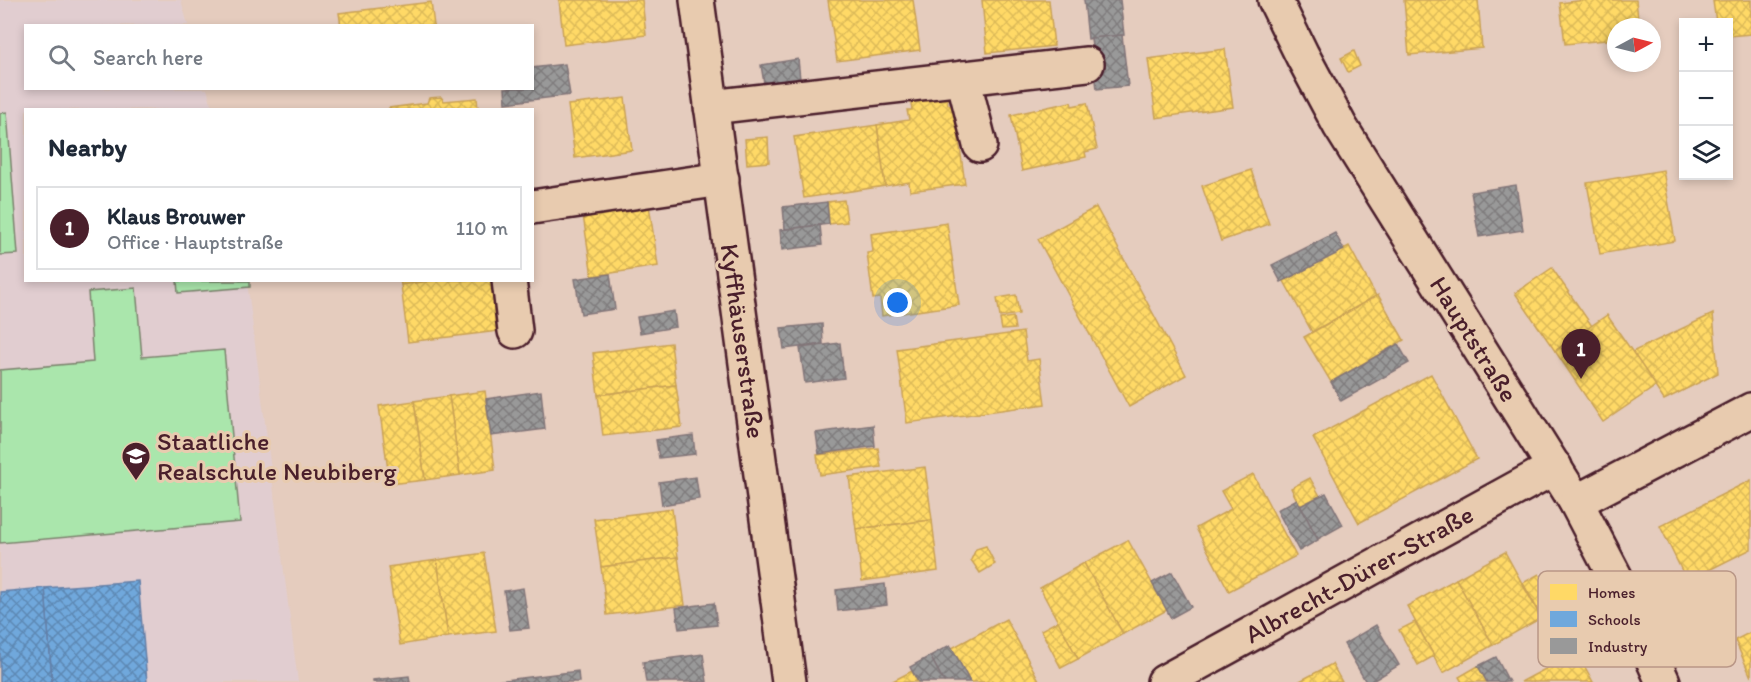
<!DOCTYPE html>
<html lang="en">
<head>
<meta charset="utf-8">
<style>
	body { margin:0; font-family:Itim,sans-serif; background:#f6f6f7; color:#1f2937 }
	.controls { position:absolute; right:18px; top:18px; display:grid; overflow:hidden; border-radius:0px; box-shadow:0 3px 9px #0003 }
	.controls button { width:54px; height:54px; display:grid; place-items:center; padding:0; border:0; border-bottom:2px solid #e0e1e3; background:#fff; color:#1f2937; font:30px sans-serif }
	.compass { position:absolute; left:1607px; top:18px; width:54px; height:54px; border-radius:50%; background:#fff; box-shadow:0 3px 9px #0003; rotate:83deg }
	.you { position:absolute; left:898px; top:303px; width:21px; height:21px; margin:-15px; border:4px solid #fff; border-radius:50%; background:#1a73e8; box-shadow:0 0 0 9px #1a73e833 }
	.badge { display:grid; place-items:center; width:39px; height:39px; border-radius:50%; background:#4a1f2b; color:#fff; font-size:20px; font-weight:700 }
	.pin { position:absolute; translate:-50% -50px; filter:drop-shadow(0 2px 3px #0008) }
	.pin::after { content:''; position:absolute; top:32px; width:21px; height:18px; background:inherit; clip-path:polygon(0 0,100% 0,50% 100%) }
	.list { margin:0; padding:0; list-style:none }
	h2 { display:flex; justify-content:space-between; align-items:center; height:78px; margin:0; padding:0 24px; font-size:26px }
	h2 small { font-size:20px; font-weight:400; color:#747a83 }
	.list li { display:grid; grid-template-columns:39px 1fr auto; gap:18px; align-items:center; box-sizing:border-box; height:84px; margin:0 12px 12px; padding:0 12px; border:2px solid #e0e1e3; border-radius:0px }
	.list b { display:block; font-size:22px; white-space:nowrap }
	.list p { margin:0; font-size:20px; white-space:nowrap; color:#747a83 }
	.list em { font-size:20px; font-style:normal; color:#747a83 }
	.icon { flex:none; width:33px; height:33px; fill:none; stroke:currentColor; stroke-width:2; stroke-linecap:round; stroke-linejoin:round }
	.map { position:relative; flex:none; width:1751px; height:682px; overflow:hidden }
	.search { position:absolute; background:#fff; box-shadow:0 3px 9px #0003; left:24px; top:24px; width:510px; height:66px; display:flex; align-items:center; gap:15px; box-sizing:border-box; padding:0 21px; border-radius:0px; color:#747a83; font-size:22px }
	.panel { position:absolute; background:#fff; box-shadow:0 3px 9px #0003; left:24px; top:108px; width:510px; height:174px; border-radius:0px }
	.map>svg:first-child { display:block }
</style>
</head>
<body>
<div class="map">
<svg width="1751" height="682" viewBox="0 0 1751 682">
	<defs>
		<pattern id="homes-cross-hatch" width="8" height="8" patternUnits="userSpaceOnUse" patternTransform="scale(1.5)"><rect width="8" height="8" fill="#ffd966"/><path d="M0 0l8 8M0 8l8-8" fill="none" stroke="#dcba59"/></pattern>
		<pattern id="schools-cross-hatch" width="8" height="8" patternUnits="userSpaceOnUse" patternTransform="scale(1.5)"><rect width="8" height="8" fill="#6fa8dc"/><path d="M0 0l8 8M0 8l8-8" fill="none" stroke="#5d88b3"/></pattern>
		<pattern id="industry-cross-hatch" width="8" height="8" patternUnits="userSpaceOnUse" patternTransform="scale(1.5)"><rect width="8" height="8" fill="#999"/><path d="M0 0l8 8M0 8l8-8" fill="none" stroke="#7f7c7d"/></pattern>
	</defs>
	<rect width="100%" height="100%" fill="#e5ccbe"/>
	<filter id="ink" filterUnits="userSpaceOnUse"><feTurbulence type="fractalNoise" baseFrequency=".0167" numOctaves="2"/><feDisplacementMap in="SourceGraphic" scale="12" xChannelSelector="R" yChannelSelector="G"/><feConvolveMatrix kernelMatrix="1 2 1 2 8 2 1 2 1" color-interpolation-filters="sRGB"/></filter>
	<g filter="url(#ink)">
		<polygon fill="#e1cdd0" points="0,0 181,0 188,25 26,26 26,88 207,89 213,109 26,110 26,280 247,281 298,682 0,682"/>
		<g fill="#aae6ac" stroke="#7a826c" stroke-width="1.5">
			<polygon points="7,112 18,254 0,255 0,113"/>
			<polygon points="177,281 250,281 250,287 178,293"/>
			<polygon points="136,288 142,357 224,350 240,522 0,543 0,370 93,362 88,292"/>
		</g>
		<g fill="url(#homes-cross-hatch)" stroke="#c9a154" stroke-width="1.5">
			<polygon points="559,0 642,0 646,35 564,45"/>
			<polygon points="828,0 913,0 920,50 837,61"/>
			<polygon points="982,0 1049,0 1054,46 987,53"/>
			<polygon points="1404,0 1478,0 1482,48 1409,55"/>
			<polygon points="1586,0 1636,0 1639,27 1616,27 1616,39 1565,44 1560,3"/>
			<polygon points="1751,0 1751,34 1728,36 1728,22 1716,22 1713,1"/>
			<polygon points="431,2 434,26 341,26 339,13"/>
			<polygon points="1225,49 1233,107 1156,118 1148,59"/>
			<polygon points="1354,51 1360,66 1348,72 1341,58"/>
			<polygon points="946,91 948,105 954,104 965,184 910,191 909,182 885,186 877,125 909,120 907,110 912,110 910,97"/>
			<polygon points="441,97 444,101 477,98 478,110 389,110 389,108 427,103 429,98"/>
			<polygon points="625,98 632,150 575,158 568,105"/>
			<polygon points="1071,102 1072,106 1087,103 1097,149 1085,152 1086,157 1022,171 1011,115"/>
			<polygon points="877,125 885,186 804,198 794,137"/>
			<polygon points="768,137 769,162 747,164 745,139"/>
			<polygon points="1251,170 1269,224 1221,241 1202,186"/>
			<polygon points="1663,170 1675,241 1600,254 1587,183"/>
			<polygon points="844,200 847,222 829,224 827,202"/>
			<polygon points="649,205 658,266 592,276 583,215"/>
			<polygon points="1096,207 1186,375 1129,407 1038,239"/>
			<polygon points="947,223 959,305 882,316 880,298 873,299 867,253 873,252 871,234"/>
			<polygon points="1349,246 1376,296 1312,332 1284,281"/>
			<polygon points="1552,268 1592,326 1555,351 1515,293"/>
			<polygon points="400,280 436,280 401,285"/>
			<polygon points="436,280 491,280 498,331 408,342 401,285"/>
			<polygon points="1016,295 1019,314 1000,317 997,298"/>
			<polygon points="1378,295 1404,340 1331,382 1304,337"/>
			<polygon points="1713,314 1718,373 1664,400 1632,352"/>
			<polygon points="1607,315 1656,386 1603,422 1555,351"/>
			<polygon points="1013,317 1015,329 1002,330 1000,319"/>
			<polygon points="1023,332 1027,361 1039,359 1045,404 907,423 897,349"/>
			<polygon points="671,343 676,385 598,395 593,353"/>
			<polygon points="1431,374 1477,459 1359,523 1313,438"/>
			<polygon points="676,385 682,427 603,436 598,395"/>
			<polygon points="485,391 495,470 460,475 449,396"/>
			<polygon points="449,396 460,475 425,480 414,401"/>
			<polygon points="414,401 425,480 390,484 379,406"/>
			<polygon points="878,448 881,467 820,475 817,455"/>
			<polygon points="925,467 932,520 856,529 849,477"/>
			<polygon points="1253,474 1296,556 1229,591 1196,528 1231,509 1221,491"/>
			<polygon points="1310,478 1320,496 1300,506 1291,488"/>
			<polygon points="1751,480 1751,549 1687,581 1660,526"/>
			<polygon points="672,509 678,557 601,567 594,519"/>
			<polygon points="932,520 938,571 862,581 856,529"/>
			<polygon points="1128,540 1167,610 1123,634 1084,563"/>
			<polygon points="986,546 995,564 980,573 971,560 976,549"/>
			<polygon points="1505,552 1541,618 1493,645 1456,579"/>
			<polygon points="484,553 496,631 448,637 437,560"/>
			<polygon points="678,557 685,605 607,615 601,567"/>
			<polygon points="437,560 448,637 400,645 388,567"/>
			<polygon points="1084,563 1123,634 1078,659 1040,588"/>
			<polygon points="1539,574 1557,605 1540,614 1523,583"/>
			<polygon points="1456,579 1493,645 1443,673 1407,606"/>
			<polygon points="1006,619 1040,682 970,682 952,648"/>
			<polygon points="1058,621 1078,659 1061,668 1041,630"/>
			<polygon points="1415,622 1434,656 1418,665 1399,630"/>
			<polygon points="1751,632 1751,677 1735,640"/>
			<polygon points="1577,652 1593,682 1521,682"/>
			<polygon points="1332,664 1342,682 1298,682"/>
			<polygon points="1478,666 1487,682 1462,682 1459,677"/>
			<polygon points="912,671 918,682 891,682"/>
		</g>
		<g fill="url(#schools-cross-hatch)" stroke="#647fa7" stroke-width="1.5">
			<polygon points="138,581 147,682 52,682 45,588"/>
			<polygon points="45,588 52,682 0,682 0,592"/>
		</g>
		<g fill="url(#industry-cross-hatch)" stroke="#817478" stroke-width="1.5">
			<polygon points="1084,0 1120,0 1124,35 1088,39"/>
			<polygon points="1122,35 1128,86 1097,89 1091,38"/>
			<polygon points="798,59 800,79 764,83 761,65"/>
			<polygon points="565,64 570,95 506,103 505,88 532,88 532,68"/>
			<polygon points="1516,185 1523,230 1479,237 1471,192"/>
			<polygon points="827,202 829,224 785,229 783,207"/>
			<polygon points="820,225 822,245 782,250 780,230"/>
			<polygon points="1335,233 1344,250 1281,282 1272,265"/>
			<polygon points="610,274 615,309 581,314 575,279"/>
			<polygon points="674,311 676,327 640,333 637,317"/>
			<polygon points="822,324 823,344 784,349 781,328"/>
			<polygon points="840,343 844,378 805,383 800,348"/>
			<polygon points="1398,344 1409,363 1341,401 1331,382"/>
			<polygon points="541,391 545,429 491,436 486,399"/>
			<polygon points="873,425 875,446 819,454 816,433"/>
			<polygon points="693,435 695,454 659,458 656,440"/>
			<polygon points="696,477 699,499 662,505 659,482"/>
			<polygon points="1326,493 1343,525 1318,539 1300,506"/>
			<polygon points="1297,499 1318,540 1299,551 1277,510"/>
			<polygon points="1172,572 1191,607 1171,618 1152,583"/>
			<polygon points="885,584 887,605 838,611 836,590"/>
			<polygon points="523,588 529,628 510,630 504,591"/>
			<polygon points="714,603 717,625 679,629 676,608"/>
			<polygon points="1376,625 1399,665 1371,682 1366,682 1344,644"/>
			<polygon points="950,645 952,648 970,682 944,682 930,656"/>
			<polygon points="703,654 707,682 646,682 643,662"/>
			<polygon points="930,656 944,682 918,682 910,667"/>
			<polygon points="1496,657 1509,682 1487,682 1478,666"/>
			<polygon points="578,671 579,682 497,682 497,681"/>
			<polygon points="409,676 410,682 373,682 373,680"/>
		</g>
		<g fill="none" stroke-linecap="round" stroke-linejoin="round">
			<g stroke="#4a1f2b" stroke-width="38">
				<g id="minor">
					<polyline points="697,0 789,682"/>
					<polyline points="1275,0 1302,55 1340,126 1576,502 1623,592 1663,682"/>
					<polyline points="963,78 980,145"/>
					<polyline points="711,107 1087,64"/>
					<polyline points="532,207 722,179"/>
					<polyline points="509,280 515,331"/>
					<polyline points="1576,502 1751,410"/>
					<polyline points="1164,682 1555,467"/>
				</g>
			</g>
			<use href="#minor" stroke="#e8cbaf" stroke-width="33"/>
		</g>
	</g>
	<defs>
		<g id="school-pin" transform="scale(1.5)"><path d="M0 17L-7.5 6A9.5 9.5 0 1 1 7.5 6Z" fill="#4a1f2b" stroke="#e8cbaf"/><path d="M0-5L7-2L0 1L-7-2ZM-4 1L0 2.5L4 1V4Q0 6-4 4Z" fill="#fff"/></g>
	</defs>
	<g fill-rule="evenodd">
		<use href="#school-pin" x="136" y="456"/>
	</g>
	<g text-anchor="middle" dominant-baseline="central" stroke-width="6" stroke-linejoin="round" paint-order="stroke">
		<g font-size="26" fill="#4a1f2b" stroke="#e8cbaf">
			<text transform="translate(1474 339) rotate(58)">Hauptstraße</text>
			<text transform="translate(743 341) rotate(82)">Kyffhäuserstraße</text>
			<text transform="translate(1359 574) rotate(-29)">Albrecht-Dürer-Straße</text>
		</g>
		<g font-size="26" fill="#4a1f2b" stroke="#e8cbaf" text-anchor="start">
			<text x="157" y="441">Staatliche<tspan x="157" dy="30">Realschule Neubiberg</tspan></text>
		</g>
	</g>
	<rect x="1538" y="571" width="198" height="96" rx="9" fill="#e8cbaf" stroke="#b99787" stroke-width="1.5"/>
	<rect x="1550" y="584" width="27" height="16" fill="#ffd966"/>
	<rect x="1550" y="611" width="27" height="16" fill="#6fa8dc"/>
	<rect x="1550" y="638" width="27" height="16" fill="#999"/>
	<g font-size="16" fill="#4a1f2b">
		<text x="1588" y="598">Homes</text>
		<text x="1588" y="625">Schools</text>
		<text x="1588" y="652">Industry</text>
	</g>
</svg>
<div class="controls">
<button>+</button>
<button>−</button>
<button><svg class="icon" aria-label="layers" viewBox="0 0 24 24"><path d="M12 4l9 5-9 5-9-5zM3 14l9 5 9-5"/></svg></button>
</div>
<svg class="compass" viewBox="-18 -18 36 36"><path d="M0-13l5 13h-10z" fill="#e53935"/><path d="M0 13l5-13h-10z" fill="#747a83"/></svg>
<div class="you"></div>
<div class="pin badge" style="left:1581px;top:379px">1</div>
<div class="search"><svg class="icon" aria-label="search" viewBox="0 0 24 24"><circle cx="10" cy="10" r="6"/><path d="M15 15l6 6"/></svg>Search here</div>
<section class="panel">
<h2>Nearby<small></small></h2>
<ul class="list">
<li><span class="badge">1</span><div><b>Klaus Brouwer</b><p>Office · Hauptstraße</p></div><em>110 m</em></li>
</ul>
</section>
</div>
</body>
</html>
